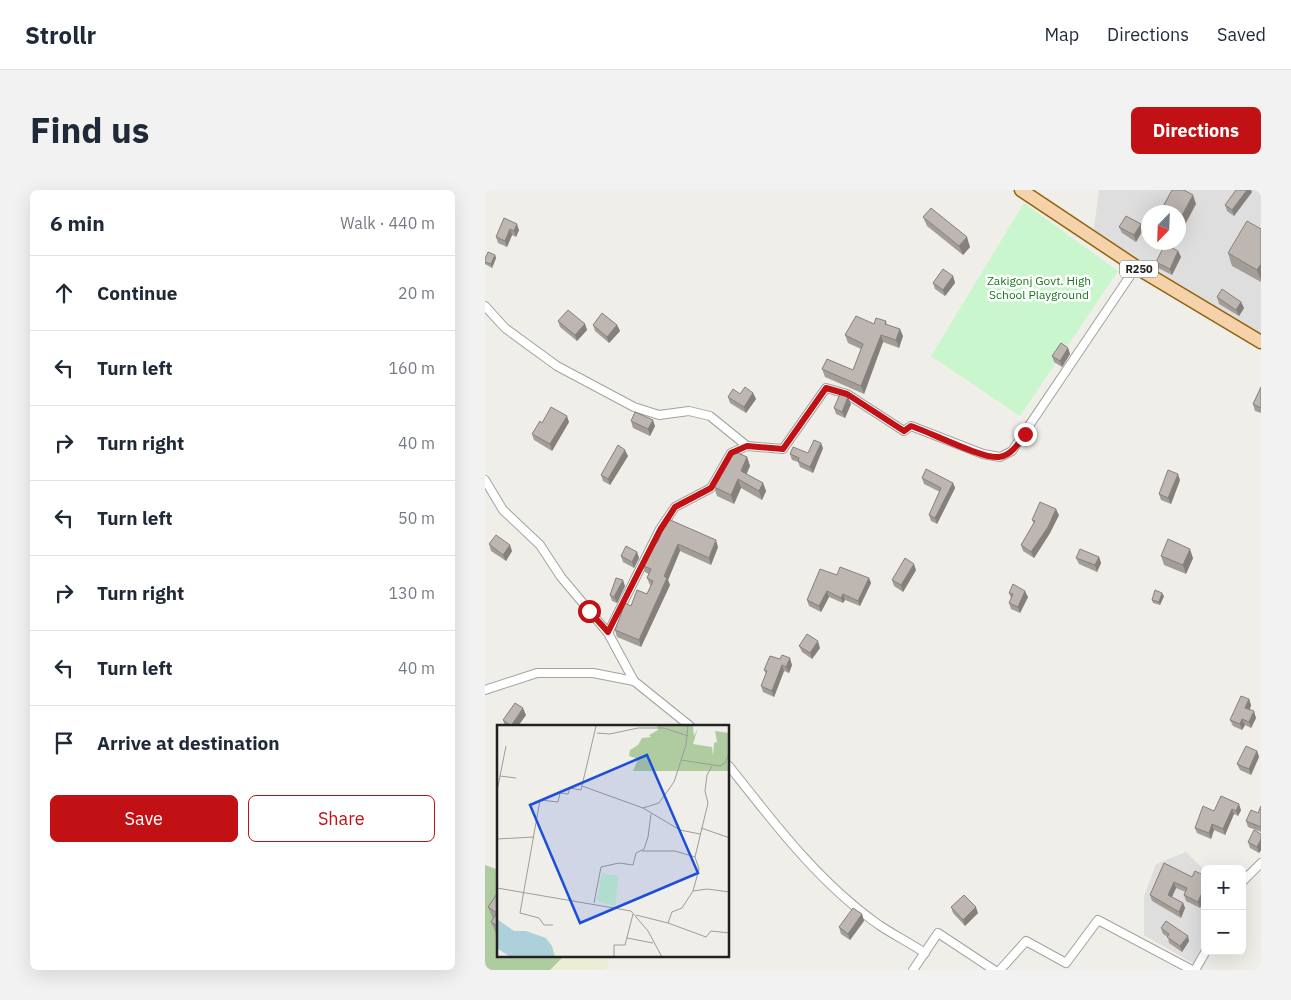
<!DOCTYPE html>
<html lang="en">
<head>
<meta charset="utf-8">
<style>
	body { margin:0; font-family:"IBM Plex Sans",sans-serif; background:#f2f2f3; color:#1f2937 }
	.controls { position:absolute; right:15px; bottom:15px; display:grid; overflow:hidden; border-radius:8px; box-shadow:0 5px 20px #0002 }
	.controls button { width:45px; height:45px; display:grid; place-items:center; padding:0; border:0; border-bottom:1px solid #e0e1e3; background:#fff; color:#1f2937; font:25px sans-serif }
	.compass { position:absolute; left:656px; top:15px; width:45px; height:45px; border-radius:50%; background:#fff; box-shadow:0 5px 20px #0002; rotate:203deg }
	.stop { position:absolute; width:15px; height:15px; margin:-11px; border:4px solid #c11115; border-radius:50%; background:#fff }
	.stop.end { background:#c11115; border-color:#fff; box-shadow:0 1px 5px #0008 }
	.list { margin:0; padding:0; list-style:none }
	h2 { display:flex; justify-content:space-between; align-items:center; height:65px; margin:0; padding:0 20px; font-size:21px }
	h2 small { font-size:16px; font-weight:400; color:#747a83 }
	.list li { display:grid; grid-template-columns:32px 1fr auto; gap:15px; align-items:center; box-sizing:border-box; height:75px; padding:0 20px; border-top:1px solid #e0e1e3 }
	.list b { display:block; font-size:19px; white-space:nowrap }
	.list em { font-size:16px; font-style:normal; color:#747a83 }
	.actions { display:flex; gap:10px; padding:15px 20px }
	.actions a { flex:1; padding:11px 0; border:1px solid #c11115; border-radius:8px; text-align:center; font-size:18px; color:#c11115 }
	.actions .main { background:#c11115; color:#fff }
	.icon { flex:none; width:28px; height:28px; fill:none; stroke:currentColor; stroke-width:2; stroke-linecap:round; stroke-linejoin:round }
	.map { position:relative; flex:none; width:776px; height:780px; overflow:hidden; border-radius:8px }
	header { display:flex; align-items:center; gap:30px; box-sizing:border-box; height:70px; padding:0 25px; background:#fff; border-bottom:1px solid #e0e1e3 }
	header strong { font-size:24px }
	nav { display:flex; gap:28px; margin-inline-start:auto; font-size:18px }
	.intro { display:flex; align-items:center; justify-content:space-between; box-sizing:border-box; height:120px; padding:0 30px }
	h1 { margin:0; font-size:35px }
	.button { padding:12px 22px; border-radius:8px; background:#c11115; color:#fff; font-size:18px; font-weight:700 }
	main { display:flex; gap:30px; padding:0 30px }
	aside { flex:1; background:#fff; border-radius:8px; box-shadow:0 5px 20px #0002 }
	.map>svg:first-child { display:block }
</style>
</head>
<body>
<header>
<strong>Strollr</strong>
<nav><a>Map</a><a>Directions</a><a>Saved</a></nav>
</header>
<div class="intro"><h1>Find us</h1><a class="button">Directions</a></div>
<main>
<aside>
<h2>6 min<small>Walk · 440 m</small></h2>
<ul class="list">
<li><svg class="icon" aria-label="ahead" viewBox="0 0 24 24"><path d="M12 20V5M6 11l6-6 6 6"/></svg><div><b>Continue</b></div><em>20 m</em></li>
<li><svg class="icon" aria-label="left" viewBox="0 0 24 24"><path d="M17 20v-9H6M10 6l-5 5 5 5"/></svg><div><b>Turn left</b></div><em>160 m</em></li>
<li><svg class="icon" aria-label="right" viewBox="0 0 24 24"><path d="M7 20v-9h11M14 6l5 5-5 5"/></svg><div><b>Turn right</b></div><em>40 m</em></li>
<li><svg class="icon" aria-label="left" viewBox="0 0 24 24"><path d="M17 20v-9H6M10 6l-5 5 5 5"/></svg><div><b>Turn left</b></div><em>50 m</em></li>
<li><svg class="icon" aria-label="right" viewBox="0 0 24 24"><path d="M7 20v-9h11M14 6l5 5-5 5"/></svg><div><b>Turn right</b></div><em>130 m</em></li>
<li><svg class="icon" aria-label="left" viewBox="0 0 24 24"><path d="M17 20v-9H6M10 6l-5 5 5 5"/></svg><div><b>Turn left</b></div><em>40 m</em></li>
<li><svg class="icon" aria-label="arrive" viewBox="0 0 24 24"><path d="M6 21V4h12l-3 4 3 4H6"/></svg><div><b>Arrive at destination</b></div></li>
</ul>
<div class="actions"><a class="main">Save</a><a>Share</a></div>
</aside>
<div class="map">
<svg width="776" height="780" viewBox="0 0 776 780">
	<rect width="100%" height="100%" fill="#f0eee8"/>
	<g fill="#dfdede" fill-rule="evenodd">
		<path d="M 614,0 L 776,0 L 776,142 L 772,147 L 608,45 ZM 664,22 L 694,22 L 694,52 L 664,52 Z"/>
		<polygon points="701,662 720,681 718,725 720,761 709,774 659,745 659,706 671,674"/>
	</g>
	<polygon fill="#ecedd6" points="79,766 127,766 120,780 65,780"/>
	<polygon fill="#afcca1" points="0,675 14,680 14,766 79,766 65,780 0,780"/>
	<polygon fill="#caf6cd" points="539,13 633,81 535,226 446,166"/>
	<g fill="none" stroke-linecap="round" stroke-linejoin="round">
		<g stroke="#a2a2a2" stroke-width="10">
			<g id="street">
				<polyline points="0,116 20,138 72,176 149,217 174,225 204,221 225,226 262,256"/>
				<polyline points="0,290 18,320 55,355 76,387 123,443 149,491"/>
				<polyline points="123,443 175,339 190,317 226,298 246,263 262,256 298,259 341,198 362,204 419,241 426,236 498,264 515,267 527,261 651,77"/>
				<polyline points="0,500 52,483 108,483 149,491 205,536"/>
				<path d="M 244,576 C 289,633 334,693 394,735 C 409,745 425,753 440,763"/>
				<polyline points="757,692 776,673"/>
				<polyline points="428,780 453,743 509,780"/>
				<polyline points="515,780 541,751 581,773 613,730 707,780"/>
				<polyline points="710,780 721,761"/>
			</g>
		</g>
		<g stroke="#91620d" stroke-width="15">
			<polyline id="primary" points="536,0 659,82 776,152"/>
		</g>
		<use href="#street" stroke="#fff" stroke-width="8"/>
		<use href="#primary" stroke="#f5d2a9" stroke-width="12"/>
	</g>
	<g fill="#a39d98">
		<polygon points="767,2 749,26 742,21 740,15"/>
		<polygon points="438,27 485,57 478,65 442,36"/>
		<polygon points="19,28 34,40 31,47 27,45 22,57 13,53 11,47"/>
		<polygon points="634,37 658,40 651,52 637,43"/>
		<polygon points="776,39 776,92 747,76 743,63"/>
		<polygon points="679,52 690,52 687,57"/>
		<polygon points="693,61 696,67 687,85 673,78 671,72"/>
		<polygon points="10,65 11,68 7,78 0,74 0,69"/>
		<polygon points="468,86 470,93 460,106 450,99 448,93"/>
		<polygon points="732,107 756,112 759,118 754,126 734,114"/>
		<polygon points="73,131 100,134 102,140 92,151 75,137"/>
		<polygon points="401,131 402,135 418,146 414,158 398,152 379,204 340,187 337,179 368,180 376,159 363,153 360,145"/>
		<polygon points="108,135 132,135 135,141 124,153 110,141"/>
		<polygon points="583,158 585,164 577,177 569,172 567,166"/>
		<polygon points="776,197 776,223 770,221 768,214"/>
		<polygon points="268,203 271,209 261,223 245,213 243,207 255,204"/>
		<polygon points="366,214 360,228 351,224 349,218"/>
		<polygon points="146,231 170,236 165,246 148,238"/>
		<polygon points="84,232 67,261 49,250 47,244 57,233"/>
		<polygon points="338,258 328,283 315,277 313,272 307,270 305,264 323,263"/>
		<polygon points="143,266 125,295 118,291 116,285"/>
		<polygon points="262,267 265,276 261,284 278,293 281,301 277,310 256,298 249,314 232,306 229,297"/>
		<polygon points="437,288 468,293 470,298 452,334 446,331 444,325 455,302 439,294"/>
		<polygon points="695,290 686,314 676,310 674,304"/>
		<polygon points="574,325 565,343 549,368 538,361 536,355 549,334 547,330"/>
		<polygon points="172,353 233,357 226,375 195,361 183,390 185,395 156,457 132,447 130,440 146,416 162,404 166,396 165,395 162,388 164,384 160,382 157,375"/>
		<polygon points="4,354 27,361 21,371 6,361"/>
		<polygon points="152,362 154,368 149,378 138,372 136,366"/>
		<polygon points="676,366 708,368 701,384 679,375"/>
		<polygon points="614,367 616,373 612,382 594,374 591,368"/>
		<polygon points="431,380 418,402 409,396 407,390"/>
		<polygon points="352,385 384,388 386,393 375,416 360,410 358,413 344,407 336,422 324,416 322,410"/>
		<polygon points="140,396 132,413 127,411 125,405"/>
		<polygon points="524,403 543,407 535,423 526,419 524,413 526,408"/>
		<polygon points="679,406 675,415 668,413 667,410"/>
		<polygon points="314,456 335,458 327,469 317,462"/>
		<polygon points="295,469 307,475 304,483 299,481 289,507 278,502 276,496 281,484 279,480"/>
		<polygon points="764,509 766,515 765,519 771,528 766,538 760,535 757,540 748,536 745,530"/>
		<polygon points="41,525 33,536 20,536 18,530"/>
		<polygon points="772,561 774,567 766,585 755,580 752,574"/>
		<polygon points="736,606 756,620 753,626 749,624 740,645 729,640 726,649 712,643 710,638 729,621"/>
		<polygon points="776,616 776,642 763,637 761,631 773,623"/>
		<polygon points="776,644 776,660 774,663 765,658 763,652"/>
		<polygon points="679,673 707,687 720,686 720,707 715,718 701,711 699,705 701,702 691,698 687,707 698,713 700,718 696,728 667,711 665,705"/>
		<polygon points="14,701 14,749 13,746 11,744 6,732 8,729 3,717"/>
		<polygon points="466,717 493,723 480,736 468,723"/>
		<polygon points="377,724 379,731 365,750 356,744 354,737"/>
		<polygon points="676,738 704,751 697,762 684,753 683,747 678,744"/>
	</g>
	<g fill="#85807c">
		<polygon points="762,0 766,0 767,2 749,26 747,20"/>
		<polygon points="708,5 711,14 694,46 694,31"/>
		<polygon points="32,34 34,40 31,47 29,41"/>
		<polygon points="656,34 658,40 651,52 649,45"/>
		<polygon points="25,39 27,45 22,57 20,51"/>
		<polygon points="482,47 485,57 478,65 474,56"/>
		<polygon points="686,52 690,52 687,57"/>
		<polygon points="693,61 696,67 687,85 685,79"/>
		<polygon points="10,65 11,68 7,78 6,74"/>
		<polygon points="776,74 776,90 772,80"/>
		<polygon points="468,86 470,93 460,106 458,100"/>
		<polygon points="756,112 759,118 754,126 751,120"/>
		<polygon points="100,134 102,140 92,151 90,145"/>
		<polygon points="132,135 135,141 124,153 122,147"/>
		<polygon points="415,139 418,146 414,158 411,150"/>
		<polygon points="396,145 398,152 379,204 376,196"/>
		<polygon points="583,158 585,164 577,177 575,171"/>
		<polygon points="268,203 271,209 261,223 259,217"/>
		<polygon points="363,207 366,214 360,228 357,222"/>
		<polygon points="82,226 84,232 67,261 65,254"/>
		<polygon points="168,230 170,236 165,246 163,239"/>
		<polygon points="336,253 338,258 328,283 325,277"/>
		<polygon points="140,260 143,266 125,295 123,289"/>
		<polygon points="262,267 265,276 259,290 256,281"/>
		<polygon points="693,284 695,290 686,314 683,308"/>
		<polygon points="253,289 256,298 249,314 246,305"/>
		<polygon points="278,293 281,301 277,310 274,301"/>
		<polygon points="468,293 470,298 452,334 450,328"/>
		<polygon points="571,319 574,325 565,343 549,368 546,362"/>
		<polygon points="231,350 233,357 226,375 224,368"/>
		<polygon points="193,354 195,361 183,390 185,395 156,457 154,450"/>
		<polygon points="25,355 27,361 21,371 18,365"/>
		<polygon points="705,359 708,368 701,384 698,375"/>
		<polygon points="152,362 154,368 149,378 147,372"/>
		<polygon points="614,367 616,373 612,382 610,375"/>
		<polygon points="429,374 431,380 418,402 416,395"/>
		<polygon points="384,388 386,393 375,416 373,411"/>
		<polygon points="138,390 140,396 132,413 129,407"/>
		<polygon points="342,401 344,407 336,422 334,416"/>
		<polygon points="540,401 543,407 535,423 533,417"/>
		<polygon points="677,403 679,406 675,415 674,412"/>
		<polygon points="358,404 360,410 358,413 356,408"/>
		<polygon points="333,451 335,458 327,469 325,463"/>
		<polygon points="305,468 307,475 304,483 301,477"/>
		<polygon points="297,475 299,481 289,507 287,501"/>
		<polygon points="764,509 766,515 763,524 760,518"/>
		<polygon points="38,518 41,525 33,536 26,536"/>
		<polygon points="769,521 771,528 766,538 764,532"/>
		<polygon points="757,529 760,535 757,540 755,534"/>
		<polygon points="772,561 774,567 766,585 764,579"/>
		<polygon points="754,614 756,620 753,626 751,621"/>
		<polygon points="747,619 749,624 740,645 738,639"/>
		<polygon points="727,634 729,640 726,649 724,643"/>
		<polygon points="776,649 776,660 774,663 772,657"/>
		<polygon points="689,692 691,698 685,711 683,705"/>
		<polygon points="720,696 720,707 715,718 713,712"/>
		<polygon points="698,713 700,718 696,728 694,722"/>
		<polygon points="491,717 493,723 480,736 478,730"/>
		<polygon points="377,724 379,731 365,750 363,744"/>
		<polygon points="703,746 704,751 697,762 695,756"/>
	</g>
	<g fill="#beb7b1" stroke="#85807c">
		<polygon points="687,0 699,0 708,5 694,31 694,22 675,22"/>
		<polygon points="751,0 762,0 747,20 740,15"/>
		<polygon points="446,18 482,47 474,56 438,27"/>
		<polygon points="641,26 656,34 649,45 634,37"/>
		<polygon points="19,28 32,34 29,41 25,39 20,51 11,47"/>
		<polygon points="762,31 776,39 776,74 772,80 743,63"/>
		<polygon points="680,54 693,61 685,79 671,72"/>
		<polygon points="3,62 10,65 6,74 0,72 0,69"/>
		<polygon points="458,79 468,86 458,100 448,93"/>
		<polygon points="737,99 756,112 751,120 732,107"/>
		<polygon points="83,120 100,134 90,145 73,131"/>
		<polygon points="117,123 132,135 122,147 108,135"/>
		<polygon points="371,126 389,134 391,128 401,131 400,134 415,139 411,150 396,145 376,196 337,179 342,169 368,180 378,154 360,145"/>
		<polygon points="576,153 583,158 575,171 567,166"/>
		<polygon points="260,197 268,203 259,217 243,207 248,199 255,204"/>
		<polygon points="776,197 776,218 768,214"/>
		<polygon points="355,204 363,207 357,222 349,218"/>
		<polygon points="66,217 82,226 65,254 47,244 55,231 57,233"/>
		<polygon points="150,222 168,230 163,239 146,231"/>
		<polygon points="329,250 336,253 325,277 313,271 314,268 305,264 308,257 323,263"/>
		<polygon points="133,255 140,260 123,289 116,285"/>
		<polygon points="246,260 262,267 256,281 278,293 274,301 253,289 246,305 229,297"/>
		<polygon points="441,279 468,293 450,328 444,325 456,298 437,288"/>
		<polygon points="683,280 693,284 683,308 674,304"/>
		<polygon points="555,312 571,319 563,337 546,362 536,355 550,331 547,330"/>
		<polygon points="183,329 231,350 224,368 193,354 179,386 182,388 154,450 130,440 140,413 146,416 152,400 162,404 168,391 162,388 166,379 157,375 169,352 172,353"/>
		<polygon points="11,345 25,355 18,365 4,354"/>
		<polygon points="683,349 705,359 698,375 676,366"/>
		<polygon points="141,356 152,362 147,372 136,366"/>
		<polygon points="595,359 614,367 610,375 591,368"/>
		<polygon points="420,368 429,374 416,395 407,390"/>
		<polygon points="355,377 384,388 373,411 358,404 356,408 342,401 334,416 322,410 335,379 352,385"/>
		<polygon points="131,388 138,390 129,407 125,405"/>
		<polygon points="528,394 540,401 533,417 524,413 528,404 524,403"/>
		<polygon points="670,400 677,403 674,412 667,410"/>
		<polygon points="322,444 333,451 325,463 314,456"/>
		<polygon points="297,465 305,468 301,477 297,475 287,501 276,496 282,481 279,480 285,466 295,469"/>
		<polygon points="756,506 764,509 760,518 769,521 764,532 757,529 755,534 745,530"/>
		<polygon points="30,513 38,518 26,536 18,530"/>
		<polygon points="761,556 772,561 764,579 752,574"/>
		<polygon points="736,606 754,614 751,621 747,619 738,639 727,634 724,643 710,638 718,616 729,621"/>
		<polygon points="776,616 776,637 761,631 766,620 773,623"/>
		<polygon points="769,640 776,644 776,649 772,657 763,652"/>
		<polygon points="679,673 707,687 710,681 720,686 720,696 713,712 699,705 702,698 689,692 683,705 698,713 694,722 665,705"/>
		<polygon points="14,701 14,737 6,732 12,723 3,717"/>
		<polygon points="479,705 491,717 478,730 466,717"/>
		<polygon points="368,718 377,724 363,744 354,737"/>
		<polygon points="681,731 703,746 695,756 682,747 684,744 676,738"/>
	</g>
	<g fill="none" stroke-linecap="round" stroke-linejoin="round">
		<path stroke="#c11115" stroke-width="6" d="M 104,421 L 123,442 L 175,340 L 190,317 L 226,298 L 246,263 L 262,256 L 298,259 L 341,198 L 362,204 L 419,241 L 426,236 C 445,242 497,269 514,267 C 526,266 534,253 540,244"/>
	</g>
	<g text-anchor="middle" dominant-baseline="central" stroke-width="5" stroke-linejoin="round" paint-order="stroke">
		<rect fill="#fff" stroke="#646464" stroke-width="1" x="635" y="70.5" width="38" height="17" rx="4"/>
		<g font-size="11" font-weight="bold" fill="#212121">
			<text x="654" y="79">R250</text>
		</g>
		<g font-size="12" fill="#15791b" stroke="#fff">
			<text x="554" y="90">Zakigonj Govt. High<tspan x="554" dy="14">School Playground</tspan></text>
		</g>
	</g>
	<g transform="translate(12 535)">
		<rect width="232" height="232" fill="#f0eee8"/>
		<path d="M 160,1 L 196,1 L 197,11 L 201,3 L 196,19 L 215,22 L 216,31 L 217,18 L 220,17 L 218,6 L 232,8 L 232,46 L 136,46 L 141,34 L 132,31 L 133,25 L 141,20 L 145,13 L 154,12 L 152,10 L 161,5 Z" fill="#afcca1"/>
		<path d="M 105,148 L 122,151 L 118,181 L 100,176 Z" fill="#caf6cd"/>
		<path d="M 0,194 L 17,206 L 29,206 L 49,213 L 55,221 L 58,232 L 13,232 L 0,223 Z" fill="#add1da"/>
		<path fill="none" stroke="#9d9c98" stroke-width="1" d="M 100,8 L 113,9 L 141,3 L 167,3 L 191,11M 184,35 L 223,41 L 228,38 L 233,26M 3,51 L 19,53M 85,61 L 146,83 L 162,78 L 177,57 L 189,20 L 191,1M 0,66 L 9,21M 0,82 L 0,103M 146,83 L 183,105 L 203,109M 204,103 L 233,113M 0,114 L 37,112M 145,126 L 178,126 L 198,132M 0,163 L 134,186 L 151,206 L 165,232M 196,166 L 202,144 L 198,132 L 211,78 L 208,66 L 210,50 L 215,41M 97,178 L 104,142 L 122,138 L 136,140 L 139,128 L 147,124 L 151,112 L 154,89M 139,190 L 171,198 L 175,187 L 185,183 L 196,166 L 210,164 L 233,167M 171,198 L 209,212 L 214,206 L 233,208M 56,200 L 47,200 L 42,193 L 23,188 L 43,75 L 61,77 L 63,68 L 71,69 L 73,63 L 84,65 L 99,1M 130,213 L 156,218M 117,232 L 117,220 L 128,220 L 136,189"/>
		<path fill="#1d4ed8" fill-opacity="0.15" stroke="#1d4ed8" stroke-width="2.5" d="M 150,30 L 201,148 L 83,198 L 33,80 Z"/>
		<rect width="232" height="232" fill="none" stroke="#212121" stroke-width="2.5"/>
	</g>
</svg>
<div class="controls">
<button>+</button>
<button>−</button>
</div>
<svg class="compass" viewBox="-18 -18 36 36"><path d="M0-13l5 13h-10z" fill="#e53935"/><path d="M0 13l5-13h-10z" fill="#747a83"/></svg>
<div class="stop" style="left:104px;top:421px"></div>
<div class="stop end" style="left:540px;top:244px"></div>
</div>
</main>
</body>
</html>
